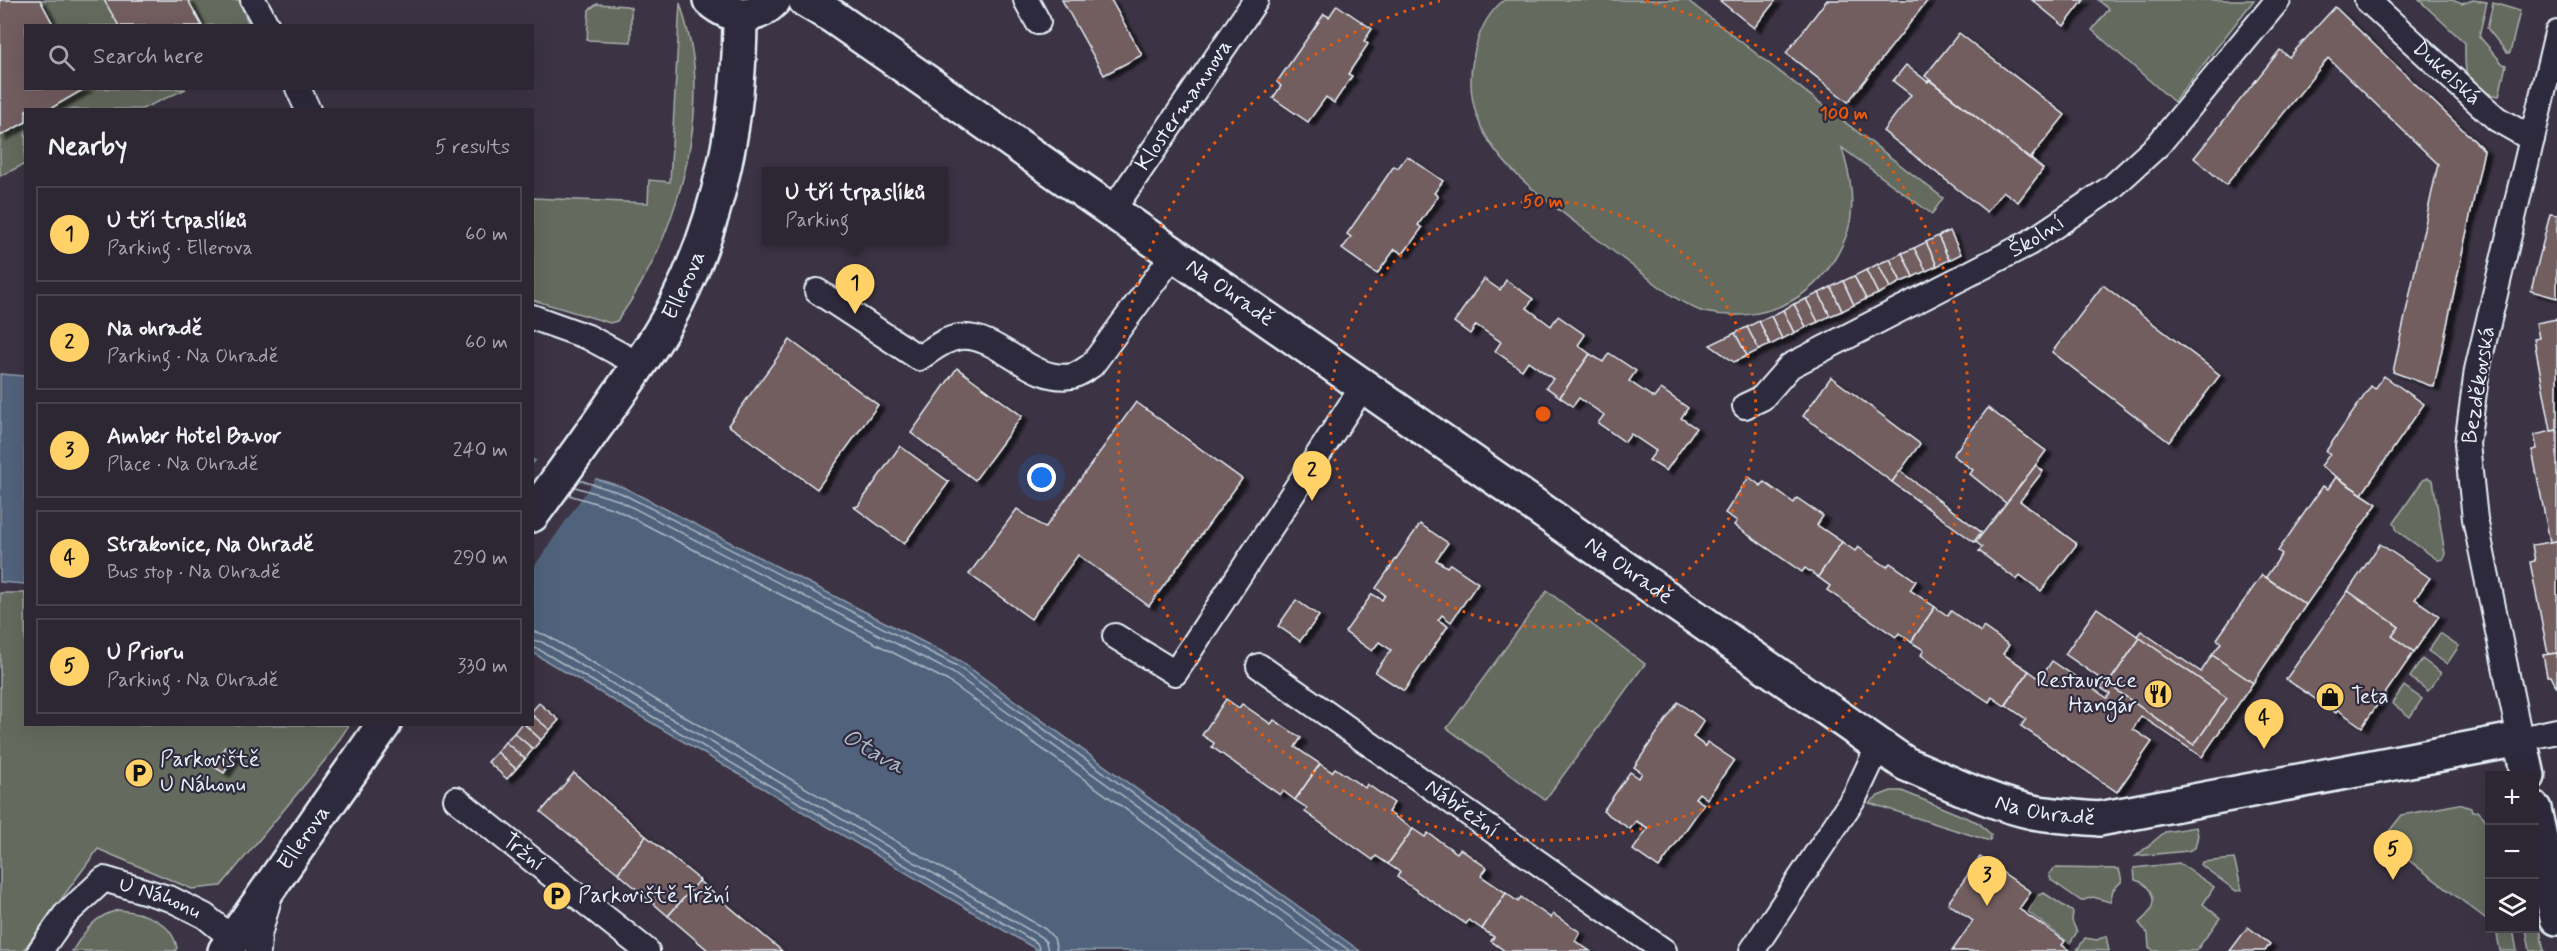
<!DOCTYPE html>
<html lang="en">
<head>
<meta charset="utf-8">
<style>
	body { margin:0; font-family:Mynerve,sans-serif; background:#39333f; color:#f1f3f6 }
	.controls { position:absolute; right:18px; bottom:18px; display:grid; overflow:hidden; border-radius:0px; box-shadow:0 6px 24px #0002 }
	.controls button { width:54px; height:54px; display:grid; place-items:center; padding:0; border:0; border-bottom:2px solid #48444e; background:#2d2733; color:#f1f3f6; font:30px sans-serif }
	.you { position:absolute; left:1042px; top:478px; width:21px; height:21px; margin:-15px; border:4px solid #fff; border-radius:50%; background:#1a73e8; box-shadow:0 0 0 9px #1a73e833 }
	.badge { display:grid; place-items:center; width:39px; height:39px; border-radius:50%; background:#ffd166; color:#111; font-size:20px; font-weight:700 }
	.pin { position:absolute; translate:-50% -50px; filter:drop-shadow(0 2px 3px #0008) }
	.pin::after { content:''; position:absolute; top:32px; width:21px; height:18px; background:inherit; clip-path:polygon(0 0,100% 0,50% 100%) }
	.popup { position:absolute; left:762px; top:167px; width:186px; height:78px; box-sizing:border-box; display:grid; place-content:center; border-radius:0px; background:#2d2733; filter:drop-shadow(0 2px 4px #0005); font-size:20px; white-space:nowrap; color:#a7a5ac }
	.popup b { font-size:22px; color:#f1f3f6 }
	.popup::after { content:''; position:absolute; left:50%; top:100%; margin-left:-12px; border:12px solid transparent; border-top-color:#2d2733 }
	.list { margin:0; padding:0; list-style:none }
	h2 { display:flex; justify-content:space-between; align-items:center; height:78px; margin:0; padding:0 24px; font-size:26px }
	h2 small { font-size:20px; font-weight:400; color:#a7a5ac }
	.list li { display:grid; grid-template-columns:39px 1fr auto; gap:18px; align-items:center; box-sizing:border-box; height:96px; margin:0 12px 12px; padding:0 12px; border:2px solid #48444e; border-radius:0px }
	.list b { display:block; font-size:22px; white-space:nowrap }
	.list p { margin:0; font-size:20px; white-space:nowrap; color:#a7a5ac }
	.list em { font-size:20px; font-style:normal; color:#a7a5ac }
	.icon { flex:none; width:33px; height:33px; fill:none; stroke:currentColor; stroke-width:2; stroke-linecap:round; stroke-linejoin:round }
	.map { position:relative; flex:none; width:2557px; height:951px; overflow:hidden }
	.search { position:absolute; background:#2d2733; box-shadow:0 6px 24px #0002; left:24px; top:24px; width:510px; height:66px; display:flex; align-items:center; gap:15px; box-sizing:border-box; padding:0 21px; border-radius:0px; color:#a7a5ac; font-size:22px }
	.panel { position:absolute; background:#2d2733; box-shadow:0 6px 24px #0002; left:24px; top:108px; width:510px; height:618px; border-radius:0px }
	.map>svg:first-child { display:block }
</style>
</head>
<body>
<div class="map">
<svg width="2557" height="951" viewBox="0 0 2557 951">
	<defs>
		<filter id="shadow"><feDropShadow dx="6" dy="4" stdDeviation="1.5" flood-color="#0009"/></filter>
	</defs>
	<rect width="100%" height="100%" fill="#3c3444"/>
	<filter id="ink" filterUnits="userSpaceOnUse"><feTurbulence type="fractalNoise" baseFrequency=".0167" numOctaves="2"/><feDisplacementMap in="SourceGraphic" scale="12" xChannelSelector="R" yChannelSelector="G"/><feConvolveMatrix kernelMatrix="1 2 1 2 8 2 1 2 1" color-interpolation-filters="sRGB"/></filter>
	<g filter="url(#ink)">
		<g fill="#656b5e" stroke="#a6aeab" stroke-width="1.5">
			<polygon points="0,0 239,0 249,25 26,26 26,88 186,89 142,109 26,110 25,164 0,176"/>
			<path d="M 1504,0 L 1687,0 L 1943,198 L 1932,214 L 1842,148 C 1848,170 1854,191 1851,215 C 1850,231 1841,249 1833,262 C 1804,306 1755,323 1704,312 C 1692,309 1681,301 1671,295 C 1640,272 1610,249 1580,226 C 1525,184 1458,139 1473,59 C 1477,36 1485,15 1504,0 Z"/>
			<polygon points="2098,0 2254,0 2174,102 2092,30 2109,9"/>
			<path d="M 2419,0 L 2452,0 L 2462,4 L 2473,0 L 2487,2 L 2479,36 L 2503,64 L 2506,65 L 2499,96 C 2463,89 2465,75 2465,43 Z"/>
			<path d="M 680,3 C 686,23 692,44 694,66 C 701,151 667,253 617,321 L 610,323 L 533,300 L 533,198 L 648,203 L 649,180 L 670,182 Z"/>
			<polygon points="2493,3 2520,11 2510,53 2507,53 2487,28"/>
			<polygon points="597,4 627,6 631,8 631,42 587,40 589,10"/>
			<polygon points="2428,478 2433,480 2445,554 2443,559 2438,560 2397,531 2394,522 2423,480"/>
			<polygon points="1547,591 1645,664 1545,800 1447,728"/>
			<polygon points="0,593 25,593 26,724 349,725 330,754 221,886 192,889 98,849 23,951 0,951"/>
			<polygon points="2440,633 2459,646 2447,664 2428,651"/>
			<polygon points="2422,659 2441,673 2428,691 2410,677"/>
			<polygon points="2404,686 2422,699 2410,717 2392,703"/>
			<polygon points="1891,791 1902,791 1979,823 1991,835 1990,841 1869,803 1878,796"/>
			<polygon points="2459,804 2471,808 2472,812 2478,811 2489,823 2489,921 2382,840 2402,815"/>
			<polygon points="2196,827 2198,835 2195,848 2188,851 2136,856 2165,832"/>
			<polygon points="2234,859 2242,890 2236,891 2201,865 2202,862"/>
			<path d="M 2179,863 L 2214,887 L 2203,904 L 2220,918 L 2196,951 L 2154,951 L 2149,947 L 2148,934 L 2139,923 C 2142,919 2148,916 2151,909 C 2157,896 2148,883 2135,880 L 2134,868 Z"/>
			<polygon points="2055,868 2119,869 2122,881 2113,890 2110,902 2093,897 2081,901 2051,880 2049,874"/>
			<polygon points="2044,893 2073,912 2072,921 2077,932 2070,943 2028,912 2038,895"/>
			<polygon points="2535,902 2544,951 2530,951 2526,929 2534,928"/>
			<path d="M 118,910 C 143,912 172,921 177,948 L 175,951 L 72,951 C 86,930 93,917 118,910 Z"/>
			<polygon points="2496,929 2513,929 2517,951 2500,951"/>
			<polygon points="2106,936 2109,951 2077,950 2085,938 2097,940"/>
		</g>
		<g fill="#51647c" stroke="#8d9cae" stroke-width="1.5">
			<polygon points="0,374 25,376 25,584 0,582"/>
			<polygon points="533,460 623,487 960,661 1360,951 1039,951 533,653"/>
		</g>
		<polygon fill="#3c3444" points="538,458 597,476 533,568 532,466"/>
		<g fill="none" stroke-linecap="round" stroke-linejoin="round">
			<g stroke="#acb9c6" stroke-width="1.5">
				<polyline points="579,480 621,493 957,666 1350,951"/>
				<polyline points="575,487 618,500 953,673 1337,951"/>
				<polyline points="569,495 615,509 948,681 1322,951"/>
				<polyline points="532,631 546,635 1045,929 1054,938 1057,951"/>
				<polyline points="532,640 542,642 1041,937 1046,942 1048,951"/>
				<polyline points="532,648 538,649 1037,943 1040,951"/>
			</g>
		</g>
		<g fill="#725d5f" stroke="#e8f1f8" stroke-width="1.5" filter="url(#shadow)">
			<polygon points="0,0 40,0 54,26 26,26 26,88 86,88 48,110 26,110 26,122 0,136"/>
			<polygon points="104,0 188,0 202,26 119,26"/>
			<polygon points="1062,0 1111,0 1142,55 1104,75"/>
			<polygon points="1719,0 1776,0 1754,28"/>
			<polygon points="1827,0 1928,0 1848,102 1786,53"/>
			<polygon points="2032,0 2084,0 2064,26"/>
			<polygon points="1337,5 1372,29 1364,41 1368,44 1348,74 1352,76 1334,103 1326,97 1308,122 1273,98 1281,86 1277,82 1324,14 1329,17"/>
			<polygon points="2335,7 2484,150 2434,387 2393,372 2438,164 2328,58 2226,185 2194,158 2280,50 2289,57"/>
			<polygon points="1959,33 2065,115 2030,159 1925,76"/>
			<polygon points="1906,65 1928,82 1929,80 2030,159 2034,155 2031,159 2043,169 2018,202 2003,191 1987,212 1883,131 1911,95 1893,81"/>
			<polygon points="1407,156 1443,181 1434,193 1438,196 1418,225 1422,228 1403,254 1395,249 1377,274 1342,249 1351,237 1347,234 1394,166 1398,168"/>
			<polygon points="2550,214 2557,215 2557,298 2531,291"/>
			<polygon points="1950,231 1961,254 1949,260 1938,236"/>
			<polygon points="1938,236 1949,260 1937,266 1926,242"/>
			<polygon points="1926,242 1937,266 1926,271 1914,248"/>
			<polygon points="1914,248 1926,271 1913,277 1902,253"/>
			<polygon points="1902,253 1913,277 1901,282 1890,259"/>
			<polygon points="1890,259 1901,282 1890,288 1878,264"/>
			<polygon points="1878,264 1890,288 1878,294 1866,270"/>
			<polygon points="1866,270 1878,294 1866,299 1854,276"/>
			<polygon points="1854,276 1866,299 1854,305 1843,281"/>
			<polygon points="1484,279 1500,290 1506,280 1533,299 1527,308 1551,326 1558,316 1585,335 1578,345 1590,354 1560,397 1546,387 1553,379 1528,361 1522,370 1495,351 1501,342 1476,325 1470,334 1454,322"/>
			<polygon points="1843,281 1854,305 1842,311 1831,287"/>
			<polygon points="2103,285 2220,375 2169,442 2052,352"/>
			<polygon points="1831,287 1842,311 1830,316 1819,293"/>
			<polygon points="1819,293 1830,316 1818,322 1806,299"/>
			<polygon points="1806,299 1818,322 1806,327 1794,304"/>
			<polygon points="1794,304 1806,327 1794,333 1783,310"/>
			<polygon points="1783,310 1794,333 1782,339 1771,316"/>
			<polygon points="1771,316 1782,339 1770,345 1759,321"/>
			<polygon points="2557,319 2557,430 2551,431 2534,339 2539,338 2536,323"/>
			<polygon points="1759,321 1770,345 1759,350 1747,327"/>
			<polygon points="1747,327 1759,350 1747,356 1735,333"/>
			<polygon points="1735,333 1747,356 1734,362 1710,345"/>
			<polygon points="790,340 878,405 817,489 728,425"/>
			<polygon points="1609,353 1636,371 1629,381 1654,398 1661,389 1688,408 1681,418 1696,428 1666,471 1649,460 1656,451 1631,434 1625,442 1598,423 1604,415 1579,398 1573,406 1560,397 1590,354 1603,362"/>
			<polygon points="957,368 1022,416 975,480 911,433"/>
			<polygon points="2384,376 2424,404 2362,494 2321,466 2330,454 2326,451 2371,386 2375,389"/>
			<polygon points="1831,377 1920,444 1892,482 1803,416"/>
			<polygon points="1136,402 1242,479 1149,606 1078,555 1031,619 969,574 1017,509 1045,528"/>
			<polygon points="1988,408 2046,451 2007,504 1970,474 1973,470 1953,455"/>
			<polygon points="2557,430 2557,541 2550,542 2532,450 2537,449 2534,435"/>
			<polygon points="900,446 949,482 904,544 854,507 858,506"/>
			<polygon points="2036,465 2043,471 2020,501 2077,544 2041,591 2020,575 2017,580 1979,551 1982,547 1976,542"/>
			<polygon points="1900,471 1981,532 1974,542 1892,482"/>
			<polygon points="1749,477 1761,486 1764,482 1794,503 1797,498 1823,516 1817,525 1842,542 1818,577 1805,568 1802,572 1734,525 1737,521 1725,513"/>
			<polygon points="2336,477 2377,504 2306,605 2266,577 2282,554 2278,551 2323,486 2328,489"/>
			<polygon points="1420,524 1448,543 1436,560 1447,567 1450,564 1478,583 1451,622 1442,615 1438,620 1448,626 1404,691 1375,672 1391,650 1379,642 1372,651 1345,632 1372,594 1382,600 1385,595 1376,588"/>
			<polygon points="2557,541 2557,653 2548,654 2530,562 2535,561 2532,545"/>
			<polygon points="1842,542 1855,551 1858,547 1887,567 1890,563 1916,581 1910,590 1935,607 1911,642 1899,633 1896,637 1827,590 1830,586 1818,577"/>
			<polygon points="2380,544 2430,578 2415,599 2439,616 2414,652 2392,636 2399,627 2348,591"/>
			<polygon points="2262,575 2306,605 2253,683 2212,655 2221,643 2217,639"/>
			<polygon points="2348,591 2399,627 2392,636 2414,652 2362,727 2338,710 2336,713 2286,679"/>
			<polygon points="1296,600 1319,616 1300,641 1278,626"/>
			<polygon points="1935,607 1948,616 1951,611 1981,632 1983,627 2009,645 2003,654 2029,671 2005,706 1992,697 1989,702 1950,676 1921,655 1924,650 1911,642"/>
			<polygon points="2097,608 2140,638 2108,684 2065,654"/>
			<polygon points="2141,631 2201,672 2212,655 2253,683 2202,757 2141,716 2133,729 2152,742 2117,792 2021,726 2026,719 2006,705 2029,671 2040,679 2052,661 2107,698 2110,694 2101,688 2105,682 2194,745 2227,698 2137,636"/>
			<polygon points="2140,638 2227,698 2194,745 2108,684"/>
			<polygon points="2557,653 2557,688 2551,676 2547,676 2543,655"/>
			<polygon points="1226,699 1239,708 1242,704 1271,724 1274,720 1301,738 1295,747 1320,764 1295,800 1283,791 1280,795 1212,747 1214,743 1202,735"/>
			<polygon points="1678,702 1704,721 1693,737 1705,746 1707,742 1734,760 1707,799 1699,793 1695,798 1704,804 1659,868 1633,850 1648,828 1636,821 1630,829 1603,811 1630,772 1639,778 1642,773 1634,767"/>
			<polygon points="539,703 559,720 550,730 532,715 532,711"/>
			<polygon points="532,715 550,730 541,740 524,724 532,724"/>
			<polygon points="521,724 524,724 541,740 533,749 514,733"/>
			<polygon points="514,733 533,749 525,759 505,742"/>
			<polygon points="505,742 525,759 516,769 497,752"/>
			<polygon points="225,747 237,753 224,773 213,766"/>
			<polygon points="497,752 516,769 507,779 488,762"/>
			<polygon points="1320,764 1332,772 1335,768 1365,788 1367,784 1394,803 1388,812 1413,829 1388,864 1376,856 1373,860 1305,812 1307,808 1295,800"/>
			<polygon points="574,773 646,836 618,873 541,812"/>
			<polygon points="1413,829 1425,837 1428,833 1457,853 1460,849 1487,868 1481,876 1506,893 1482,929 1469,920 1466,924 1397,877 1400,872 1388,864"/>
			<polygon points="646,836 700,880 668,916 618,873"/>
			<polygon points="1980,857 2031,892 2019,909 2065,941 2062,945 2070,951 1952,951 1973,921 1948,903"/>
			<polygon points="699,881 782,951 709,951 668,916"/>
			<polygon points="1506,893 1518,902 1521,897 1551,918 1553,914 1580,932 1575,941 1590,951 1505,951 1491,941 1494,937 1482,929"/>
			<polygon points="2248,927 2270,944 2265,951 2230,951"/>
		</g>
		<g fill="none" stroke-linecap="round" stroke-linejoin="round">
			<g stroke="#e8f1f8" stroke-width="28">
				<g id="street">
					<polyline points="253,0 267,26"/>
					<polyline points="1026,0 1038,22"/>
					<path id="s1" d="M 2367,0 L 2480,104 L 2497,119 L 2532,139"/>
					<polyline points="2557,33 2477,370 2467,444 2475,519 2520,739 2557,731"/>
					<polyline points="298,88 308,110"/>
					<path id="s2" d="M 1112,211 L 1256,0"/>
					<path d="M 817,291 L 919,358 C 932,350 944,339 960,337 C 1000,334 1029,383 1072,376 C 1078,375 1086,369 1092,365 L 1174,254"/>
					<polyline points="532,317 588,337 640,365"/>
					<path id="s3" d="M 1745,406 L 1762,398 L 1790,366 L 2029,243 L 2111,188 L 2158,145 L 2278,0"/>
					<polyline points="1115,636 1175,673 1364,385"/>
					<path id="s4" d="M 1259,666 L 1664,951"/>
					<path id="s5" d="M 456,799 L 647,951"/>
					<path id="s6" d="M 40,951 L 65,915 L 104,879 L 171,899 L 205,916 L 233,939"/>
					<polyline points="258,951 259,935 269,898"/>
					<polyline points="1752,951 1855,796 1879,745"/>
				</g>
			</g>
			<g stroke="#e8f1f8" stroke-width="38">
				<g id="secondary">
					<path d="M 710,0 C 731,18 754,21 774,0"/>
					<path id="s7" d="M 805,0 L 832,16 L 1906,764 C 1947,781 1990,803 2033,812 C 2055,816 2077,817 2099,819 L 2520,739 L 2528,776"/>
					<path id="s8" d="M 532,515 C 557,481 582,446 607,411 C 631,376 657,342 676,304 C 721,216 740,114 740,16"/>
					<polyline points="2534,809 2557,918"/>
					<path id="s9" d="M 225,951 L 384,724"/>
				</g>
			</g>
			<use href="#street" stroke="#2f2a3d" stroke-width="24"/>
			<use href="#secondary" stroke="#2f2a3d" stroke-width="33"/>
		</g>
	</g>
	<g fill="none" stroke="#e8590c" stroke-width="3" stroke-dasharray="3 6">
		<circle cx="1543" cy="414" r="213"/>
		<path d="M1646 1A426 426 0 1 1 1440 1"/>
	</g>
	<defs>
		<g id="restaurant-disc" transform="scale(1.5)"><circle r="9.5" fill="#ffd166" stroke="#2f2a3d"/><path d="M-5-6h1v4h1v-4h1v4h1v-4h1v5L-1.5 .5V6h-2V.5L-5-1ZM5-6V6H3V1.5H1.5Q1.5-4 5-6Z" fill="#111"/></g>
		<g id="shop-disc" transform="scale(1.5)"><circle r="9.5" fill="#ffd166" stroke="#2f2a3d"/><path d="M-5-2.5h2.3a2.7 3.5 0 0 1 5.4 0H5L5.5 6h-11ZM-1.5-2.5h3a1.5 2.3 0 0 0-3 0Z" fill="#111"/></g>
		<g id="parking-disc" transform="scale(1.5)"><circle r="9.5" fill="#ffd166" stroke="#2f2a3d"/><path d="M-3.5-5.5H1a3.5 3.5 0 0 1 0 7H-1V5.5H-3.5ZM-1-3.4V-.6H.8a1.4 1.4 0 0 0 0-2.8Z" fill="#111"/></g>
	</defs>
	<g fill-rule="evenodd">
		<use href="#restaurant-disc" x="2158" y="694"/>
		<use href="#shop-disc" x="2330" y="697"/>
		<use href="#parking-disc" x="139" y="773"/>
		<use href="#parking-disc" x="557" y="896"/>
	</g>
	<g text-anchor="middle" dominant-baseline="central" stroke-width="4.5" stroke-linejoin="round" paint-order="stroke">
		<g font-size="22" fill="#e8f1f8" stroke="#2f2a3d">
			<text stroke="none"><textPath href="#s1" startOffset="108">Dukelská</textPath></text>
			<text stroke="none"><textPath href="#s2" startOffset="128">Klostermannova</textPath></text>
			<text stroke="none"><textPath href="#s3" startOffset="340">Školní</textPath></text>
			<text stroke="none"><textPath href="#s8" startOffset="276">Ellerova</textPath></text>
			<text stroke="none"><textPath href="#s7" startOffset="516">Na Ohradě</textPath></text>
			<text transform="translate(2479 385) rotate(-81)">Bezděkovská</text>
			<text stroke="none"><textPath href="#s7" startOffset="1002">Na Ohradě</textPath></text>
			<text stroke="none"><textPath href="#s7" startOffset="1488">Na Ohradě</textPath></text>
			<text stroke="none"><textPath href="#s4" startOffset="248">Nábřežní</textPath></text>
			<text stroke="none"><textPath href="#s9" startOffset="138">Ellerova</textPath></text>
			<text stroke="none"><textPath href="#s5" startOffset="86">Tržní</textPath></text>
			<text stroke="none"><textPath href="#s6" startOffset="156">U Náhonu</textPath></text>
		</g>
		<g font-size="22" fill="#e8f1f8" stroke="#2f2a3d" text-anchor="start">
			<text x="2137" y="681" text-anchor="end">Restaurace<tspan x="2137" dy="25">Hangár</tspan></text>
			<text x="2351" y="697">Teta</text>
			<text x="160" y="760">Parkoviště<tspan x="160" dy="25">U Náhonu</tspan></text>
			<text x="578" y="896">Parkoviště Tržní</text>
		</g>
		<g font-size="24" font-style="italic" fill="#acb9c6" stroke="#2f2a3d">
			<text transform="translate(873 752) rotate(30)">Otava</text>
		</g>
	</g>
	<circle cx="1543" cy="414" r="9" fill="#e8590c" stroke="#2f2a3d" stroke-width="3"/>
	<g font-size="18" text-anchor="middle" font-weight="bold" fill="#e8590c" stroke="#2f2a3d" stroke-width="4.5" stroke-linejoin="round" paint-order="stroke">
		<text x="1844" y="119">100 m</text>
		<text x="1543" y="207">50 m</text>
	</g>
</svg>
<div class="controls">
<button>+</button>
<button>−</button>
<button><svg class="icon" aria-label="layers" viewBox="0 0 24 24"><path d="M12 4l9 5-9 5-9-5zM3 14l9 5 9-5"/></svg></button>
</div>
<div class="you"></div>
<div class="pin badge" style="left:855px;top:314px">1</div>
<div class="popup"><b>U tří trpaslíků</b>Parking</div>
<div class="pin badge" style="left:1312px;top:501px">2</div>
<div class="pin badge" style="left:1987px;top:906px">3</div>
<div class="pin badge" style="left:2264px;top:749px">4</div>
<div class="pin badge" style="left:2393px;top:880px">5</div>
<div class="search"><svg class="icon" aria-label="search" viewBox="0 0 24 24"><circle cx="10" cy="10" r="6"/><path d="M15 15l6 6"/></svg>Search here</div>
<section class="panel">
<h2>Nearby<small>5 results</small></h2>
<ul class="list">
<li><span class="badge">1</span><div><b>U tří trpaslíků</b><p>Parking · Ellerova</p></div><em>60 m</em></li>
<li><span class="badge">2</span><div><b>Na ohradě</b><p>Parking · Na Ohradě</p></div><em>60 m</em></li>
<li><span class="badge">3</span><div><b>Amber Hotel Bavor</b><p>Place · Na Ohradě</p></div><em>240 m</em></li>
<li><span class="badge">4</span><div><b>Strakonice, Na Ohradě</b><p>Bus stop · Na Ohradě</p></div><em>290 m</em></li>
<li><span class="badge">5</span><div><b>U Prioru</b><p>Parking · Na Ohradě</p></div><em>330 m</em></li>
</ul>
</section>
</div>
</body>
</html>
